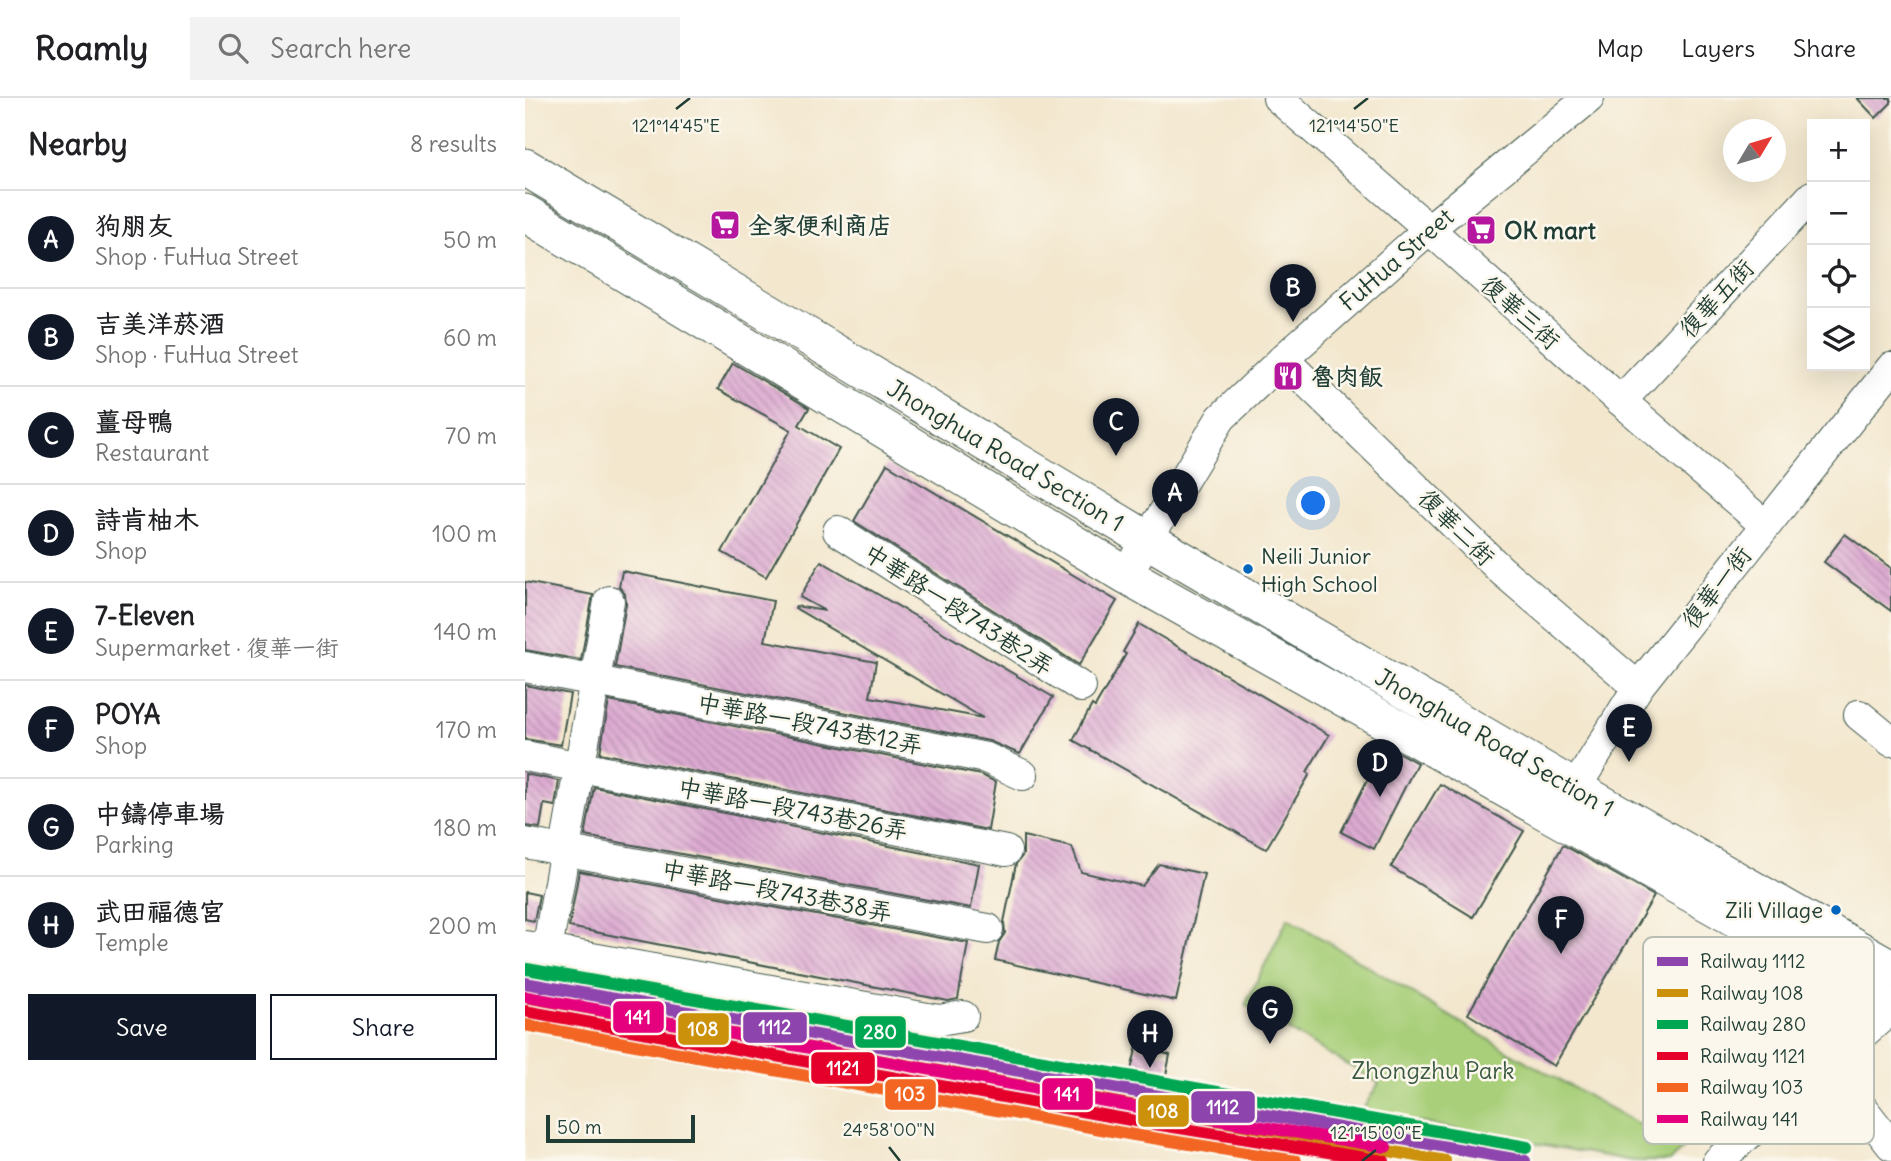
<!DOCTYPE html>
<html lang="en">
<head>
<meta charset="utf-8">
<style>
	body { margin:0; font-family:Delius,"LXGW WenKai TC",sans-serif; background:#f2f2f2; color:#202124 }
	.controls { position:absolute; right:21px; top:21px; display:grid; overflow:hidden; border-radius:0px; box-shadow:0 7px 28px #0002 }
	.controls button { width:63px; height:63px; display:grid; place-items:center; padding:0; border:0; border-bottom:2px solid #e0e0e0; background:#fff; color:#202124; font:35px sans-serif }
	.compass { position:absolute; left:1198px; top:21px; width:63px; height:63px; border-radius:50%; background:#fff; box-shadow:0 7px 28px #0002; rotate:52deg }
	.scale { position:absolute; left:21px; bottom:18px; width:149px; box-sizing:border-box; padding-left:7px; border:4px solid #1f3d34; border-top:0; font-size:19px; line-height:24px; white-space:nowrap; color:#1f3d34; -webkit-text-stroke:5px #fbf7ec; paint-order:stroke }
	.you { position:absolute; left:789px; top:406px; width:24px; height:24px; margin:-18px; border:5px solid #fff; border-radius:50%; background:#1a73e8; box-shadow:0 0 0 10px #1a73e833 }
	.badge { display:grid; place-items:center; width:46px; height:46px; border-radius:50%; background:#111827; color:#fff; font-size:23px; font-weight:700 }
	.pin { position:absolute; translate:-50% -58px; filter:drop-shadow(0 2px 4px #0008) }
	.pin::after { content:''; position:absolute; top:37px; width:24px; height:21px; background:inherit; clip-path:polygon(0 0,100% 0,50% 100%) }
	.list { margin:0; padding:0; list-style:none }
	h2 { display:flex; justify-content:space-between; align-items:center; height:91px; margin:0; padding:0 28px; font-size:30px }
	h2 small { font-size:23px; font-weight:400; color:#757577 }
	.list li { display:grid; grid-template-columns:46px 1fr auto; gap:21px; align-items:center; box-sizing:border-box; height:98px; padding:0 28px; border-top:2px solid #e0e0e0 }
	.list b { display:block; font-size:26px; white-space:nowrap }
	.list p { margin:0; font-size:23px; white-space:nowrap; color:#757577 }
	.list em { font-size:23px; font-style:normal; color:#757577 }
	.actions { display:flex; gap:14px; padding:21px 28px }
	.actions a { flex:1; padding:16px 0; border:2px solid #111827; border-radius:0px; text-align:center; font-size:24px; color:#111827 }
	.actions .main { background:#111827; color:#fff }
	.icon { flex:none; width:38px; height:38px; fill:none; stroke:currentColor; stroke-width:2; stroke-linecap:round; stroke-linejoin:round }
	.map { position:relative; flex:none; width:1366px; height:1063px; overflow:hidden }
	header { display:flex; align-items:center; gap:42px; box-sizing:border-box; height:98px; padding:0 35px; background:#fff; border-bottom:2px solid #e0e0e0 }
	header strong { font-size:33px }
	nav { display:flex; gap:38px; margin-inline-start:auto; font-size:24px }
	.search { width:490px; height:63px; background:#f2f2f2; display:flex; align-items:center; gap:18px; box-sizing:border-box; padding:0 24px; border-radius:0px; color:#757577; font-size:26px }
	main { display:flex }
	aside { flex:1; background:#fff }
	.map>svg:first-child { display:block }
</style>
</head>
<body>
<header>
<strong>Roamly</strong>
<div class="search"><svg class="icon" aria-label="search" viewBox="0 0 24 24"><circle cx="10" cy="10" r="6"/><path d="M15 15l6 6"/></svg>Search here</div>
<nav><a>Map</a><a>Layers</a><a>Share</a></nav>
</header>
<main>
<aside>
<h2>Nearby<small>8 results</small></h2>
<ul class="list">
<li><span class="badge">A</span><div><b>狗朋友</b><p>Shop · FuHua Street</p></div><em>50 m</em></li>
<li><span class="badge">B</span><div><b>吉美洋菸酒</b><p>Shop · FuHua Street</p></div><em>60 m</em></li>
<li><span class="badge">C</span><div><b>薑母鴨</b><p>Restaurant</p></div><em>70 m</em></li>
<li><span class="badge">D</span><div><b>詩肯柚木</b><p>Shop</p></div><em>100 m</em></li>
<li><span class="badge">E</span><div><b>7-Eleven</b><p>Supermarket · 復華一街</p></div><em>140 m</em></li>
<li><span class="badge">F</span><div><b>POYA</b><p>Shop</p></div><em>170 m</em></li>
<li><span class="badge">G</span><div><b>中鑄停車場</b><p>Parking</p></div><em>180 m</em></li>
<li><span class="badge">H</span><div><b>武田福德宮</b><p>Temple</p></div><em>200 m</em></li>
</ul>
<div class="actions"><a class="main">Save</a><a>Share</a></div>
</aside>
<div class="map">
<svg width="1366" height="1063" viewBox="0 0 1366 1063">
	<defs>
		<pattern id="building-back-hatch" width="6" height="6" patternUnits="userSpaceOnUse" patternTransform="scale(1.75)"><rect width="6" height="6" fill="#ddaad2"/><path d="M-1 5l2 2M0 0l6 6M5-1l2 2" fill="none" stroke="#b38cab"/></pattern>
	</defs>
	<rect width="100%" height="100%" fill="#fbf7ec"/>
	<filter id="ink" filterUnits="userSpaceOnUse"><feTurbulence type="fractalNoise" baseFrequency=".0143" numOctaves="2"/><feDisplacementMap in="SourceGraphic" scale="14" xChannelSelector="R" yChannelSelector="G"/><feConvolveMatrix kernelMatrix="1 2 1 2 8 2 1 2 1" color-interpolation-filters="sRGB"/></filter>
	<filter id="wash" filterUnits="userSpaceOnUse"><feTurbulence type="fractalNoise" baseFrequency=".00686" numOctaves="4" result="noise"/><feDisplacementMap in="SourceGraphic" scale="28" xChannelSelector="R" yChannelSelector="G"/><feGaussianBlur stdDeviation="1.57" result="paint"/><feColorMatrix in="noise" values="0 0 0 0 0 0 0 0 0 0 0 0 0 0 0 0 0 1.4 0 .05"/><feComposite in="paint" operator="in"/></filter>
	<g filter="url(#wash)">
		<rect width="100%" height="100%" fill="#f3e7ce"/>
		<polygon fill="#a9cf7a" stroke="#648657" stroke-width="2" points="763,820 986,955 1158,1051 1144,1063 1108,1063 836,1014 854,985 720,907"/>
		<g id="blocks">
			<g fill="url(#building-back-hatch)">
				<polygon points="1332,0 1366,0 1366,5 1351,20"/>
				<polygon points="208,265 284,310 274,327 314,351 241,479 197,454 266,332 193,291"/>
				<polygon points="362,366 592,503 554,567 329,423"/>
				<polygon points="1320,436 1366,470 1366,513 1299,464"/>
				<polygon points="296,463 528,599 495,656 464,643 90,569 101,506 100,496 94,489 97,473 248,503 240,543 351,564 345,599 458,620 270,510 271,508 300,513 275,499"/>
				<polygon points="0,484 68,497 56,562 0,552"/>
				<polygon points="614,526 804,637 782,674 785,676 741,751 548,642 567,607 570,609 601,556 598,554"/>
				<polygon points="0,587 45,596 36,647 0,641"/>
				<polygon points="84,603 456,677 471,684 463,732 75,655"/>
				<polygon points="860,647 892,665 849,751 816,734"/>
				<polygon points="0,676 34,683 30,708 19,706 15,730 0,728"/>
				<polygon points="915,686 999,733 948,819 866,769"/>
				<polygon points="69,689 454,766 446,810 60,738"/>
				<polygon points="498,738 547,749 556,774 617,788 634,766 679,776 651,903 470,862 474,844 480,835 479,824 491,766 498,757"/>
				<polygon points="1038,747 1129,798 1029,968 943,916"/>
				<polygon points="54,773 443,845 433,901 423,903 44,829"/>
				<polygon points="0,794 14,797 9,823 0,821"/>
				<polygon points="612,948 645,957 638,992 603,984"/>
			</g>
		</g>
	</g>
	<g filter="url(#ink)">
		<use href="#blocks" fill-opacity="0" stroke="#3f564b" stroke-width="2"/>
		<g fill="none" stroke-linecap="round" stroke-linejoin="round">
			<g stroke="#3f564b" stroke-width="32">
				<g id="minor">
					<polyline points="753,0 904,131 1096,303 1240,427"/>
					<polyline points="758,261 976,472 1113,589"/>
					<polyline points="1096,303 1287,98"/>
					<polyline points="313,433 556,589"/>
					<polyline points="601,477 696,320 758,261 904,131 1064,0"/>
					<polyline points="0,569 461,660 498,677"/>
					<polyline points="1334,617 1366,643"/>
					<polyline points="0,658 481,753"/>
					<polyline points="1038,710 1113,589 1366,270"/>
					<polyline points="0,745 463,831"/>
					<polyline points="0,848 414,922 438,918"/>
					<polyline points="22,852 84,503"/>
					<polyline points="1303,966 1366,1047"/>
					<polyline points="1193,1063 1366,911"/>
				</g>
			</g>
			<g stroke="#3f564b" stroke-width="39">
				<g id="major">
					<polyline points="0,69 623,442 1049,690 1366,870"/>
					<polyline points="0,115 601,477 1366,908"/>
				</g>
			</g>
			<use href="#minor" stroke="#fff" stroke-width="30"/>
			<use href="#major" stroke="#fff" stroke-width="37"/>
			<g stroke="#fbf7ec" stroke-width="18">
				<polyline id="rail-1" points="0,885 1000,1063"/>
			</g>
			<g stroke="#fbf7ec" stroke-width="18">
				<polyline id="rail-2" points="0,899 920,1063"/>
			</g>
			<g stroke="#fbf7ec" stroke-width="18">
				<polyline id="rail-3" points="2,871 1002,1049"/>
			</g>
			<g stroke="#fbf7ec" stroke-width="18">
				<polyline id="rail-4" points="0,913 611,1023 859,1063"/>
			</g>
			<g stroke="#fbf7ec" stroke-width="18">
				<polyline id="rail-5" points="0,927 609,1037 771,1063"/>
			</g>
			<g stroke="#fbf7ec" stroke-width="18">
				<polyline id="rail-6" points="2,899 613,1009 861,1049"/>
			</g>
			<use href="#rail-1" stroke="#8e44ad" stroke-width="12"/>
			<use href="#rail-2" stroke="#cc910a" stroke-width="12"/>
			<use href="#rail-3" stroke="#00a651" stroke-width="12"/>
			<use href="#rail-4" stroke="#e4002b" stroke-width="12"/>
			<use href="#rail-5" stroke="#f26522" stroke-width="12"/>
			<use href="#rail-6" stroke="#e5007d" stroke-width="12"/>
		</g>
	</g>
	<path fill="none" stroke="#1f3d34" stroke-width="2.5" d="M 151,11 L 165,0M 829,11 L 843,0M 364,1049 L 375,1063M 837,1063 L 851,1052"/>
	<defs>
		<g id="supermarket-square" transform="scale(1.575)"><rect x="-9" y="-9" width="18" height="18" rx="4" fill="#b5179e" stroke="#fbf7ec"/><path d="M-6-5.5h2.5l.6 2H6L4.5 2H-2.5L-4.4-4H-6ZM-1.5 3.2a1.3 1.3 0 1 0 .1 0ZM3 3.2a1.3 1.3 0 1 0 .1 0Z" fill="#fff"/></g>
		<g id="restaurant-square" transform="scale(1.575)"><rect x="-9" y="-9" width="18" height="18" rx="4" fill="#b5179e" stroke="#fbf7ec"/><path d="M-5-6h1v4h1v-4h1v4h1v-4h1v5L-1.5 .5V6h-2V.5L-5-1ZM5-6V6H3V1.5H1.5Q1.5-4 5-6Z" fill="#fff"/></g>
	</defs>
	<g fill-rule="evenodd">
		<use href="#supermarket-square" x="200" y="127"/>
		<use href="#supermarket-square" x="956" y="132"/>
		<use href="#restaurant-square" x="763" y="278"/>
	</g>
	<g fill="#0065bd" stroke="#fbf7ec" stroke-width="2.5">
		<circle cx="723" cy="471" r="6"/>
		<circle cx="1311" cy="812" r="6"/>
	</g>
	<g text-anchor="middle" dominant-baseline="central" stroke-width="5" stroke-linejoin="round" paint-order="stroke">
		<g font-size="22" fill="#1f3d34" stroke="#fbf7ec" text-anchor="start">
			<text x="736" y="458">Neili Junior<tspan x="736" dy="28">High School</tspan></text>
			<text x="1298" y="812" text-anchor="end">Zili Village</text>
		</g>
		<g font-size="24" font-weight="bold" fill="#1f3d34" stroke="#fbf7ec" text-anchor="start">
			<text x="223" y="127">全家便利商店</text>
			<text x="979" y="132">OK mart</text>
			<text x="786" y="278">魯肉飯</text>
		</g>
		<g font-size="24" fill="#1f3d34" stroke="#fbf7ec">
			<text transform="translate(871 161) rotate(-41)">FuHua Street</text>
			<text transform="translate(1191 200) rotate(-47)">復華五街</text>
			<text transform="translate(996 214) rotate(42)">復華三街</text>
			<text transform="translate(481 357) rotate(31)">Jhonghua Road Section 1</text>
			<text transform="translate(932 429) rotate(45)">復華二街</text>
			<text transform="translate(1191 489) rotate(-52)">復華一街</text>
			<text transform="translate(434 511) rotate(33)">中華路一段743巷2弄</text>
			<text transform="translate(285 625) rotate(11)">中華路一段743巷12弄</text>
			<text transform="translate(970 644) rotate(30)">Jhonghua Road Section 1</text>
			<text transform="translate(268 710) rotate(11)">中華路一段743巷26弄</text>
			<text transform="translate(252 792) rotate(11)">中華路一段743巷38弄</text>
		</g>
		<g font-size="24" fill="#3b5a42" stroke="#fbf7ec">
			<text x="908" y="972">Zhongzhu Park</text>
		</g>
	</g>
	<rect x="1118" y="839" width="231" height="207" rx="10" fill="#fbf7ec" stroke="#b9bfb5" stroke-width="2"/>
	<rect x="1132" y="859" width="31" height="9" fill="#8e44ad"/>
	<rect x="1132" y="891" width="31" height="8" fill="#cc910a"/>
	<rect x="1132" y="922" width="31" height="9" fill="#00a651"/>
	<rect x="1132" y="954" width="31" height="8" fill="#e4002b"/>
	<rect x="1132" y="985" width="31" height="9" fill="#f26522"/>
	<rect x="1132" y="1017" width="31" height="8" fill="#e5007d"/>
	<g font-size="19" fill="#1f3d34">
		<text x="1175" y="870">Railway 1112</text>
		<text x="1175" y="902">Railway 108</text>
		<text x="1175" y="933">Railway 280</text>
		<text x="1175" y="965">Railway 1121</text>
		<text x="1175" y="996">Railway 103</text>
		<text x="1175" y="1028">Railway 141</text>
	</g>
	<g font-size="18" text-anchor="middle" fill="#1f3d34" stroke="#fbf7ec" stroke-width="5" stroke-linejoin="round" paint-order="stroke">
		<text x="151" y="34">121°14'45"E</text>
		<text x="829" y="34">121°14'50"E</text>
		<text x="364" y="1038">24°58'00"N</text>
		<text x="851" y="1041">121°15'00"E</text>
	</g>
	<g stroke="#fbf7ec" stroke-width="2.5">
		<rect x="87" y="902" width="53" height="34" rx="7" fill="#e5007d"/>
		<rect x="217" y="913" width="66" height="33" rx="7" fill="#8e44ad"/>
		<rect x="152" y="914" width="53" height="34" rx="7" fill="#cc910a"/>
		<rect x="329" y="917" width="53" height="34" rx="7" fill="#00a651"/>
		<rect x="285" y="953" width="66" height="34" rx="7" fill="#e4002b"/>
		<rect x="516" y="979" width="53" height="34" rx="7" fill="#e5007d"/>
		<rect x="359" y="980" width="53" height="33" rx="7" fill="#f26522"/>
		<rect x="665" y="992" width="66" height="34" rx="7" fill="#8e44ad"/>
		<rect x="612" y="996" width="53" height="34" rx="7" fill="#cc910a"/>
	</g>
	<g font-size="19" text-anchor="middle" font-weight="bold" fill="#fff">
		<text x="113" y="926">141</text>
		<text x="250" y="936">1112</text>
		<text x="178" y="938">108</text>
		<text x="355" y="941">280</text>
		<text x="318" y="977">1121</text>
		<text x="542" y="1003">141</text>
		<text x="385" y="1003">103</text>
		<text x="698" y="1016">1112</text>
		<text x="638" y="1020">108</text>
	</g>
</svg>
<div class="controls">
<button>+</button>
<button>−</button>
<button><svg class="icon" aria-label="locate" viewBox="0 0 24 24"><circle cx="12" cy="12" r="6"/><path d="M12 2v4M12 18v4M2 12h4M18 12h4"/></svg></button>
<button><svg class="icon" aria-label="layers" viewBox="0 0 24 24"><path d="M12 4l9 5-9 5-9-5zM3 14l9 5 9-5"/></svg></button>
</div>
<svg class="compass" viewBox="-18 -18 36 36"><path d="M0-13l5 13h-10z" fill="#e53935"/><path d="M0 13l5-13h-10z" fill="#757577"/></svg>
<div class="scale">50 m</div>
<div class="you"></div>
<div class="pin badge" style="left:650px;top:429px">A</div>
<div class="pin badge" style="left:768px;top:224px">B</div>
<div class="pin badge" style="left:591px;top:358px">C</div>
<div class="pin badge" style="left:855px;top:699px">D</div>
<div class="pin badge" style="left:1104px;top:664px">E</div>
<div class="pin badge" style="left:1036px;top:856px">F</div>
<div class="pin badge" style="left:745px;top:946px">G</div>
<div class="pin badge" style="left:625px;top:970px">H</div>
</div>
</main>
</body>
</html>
